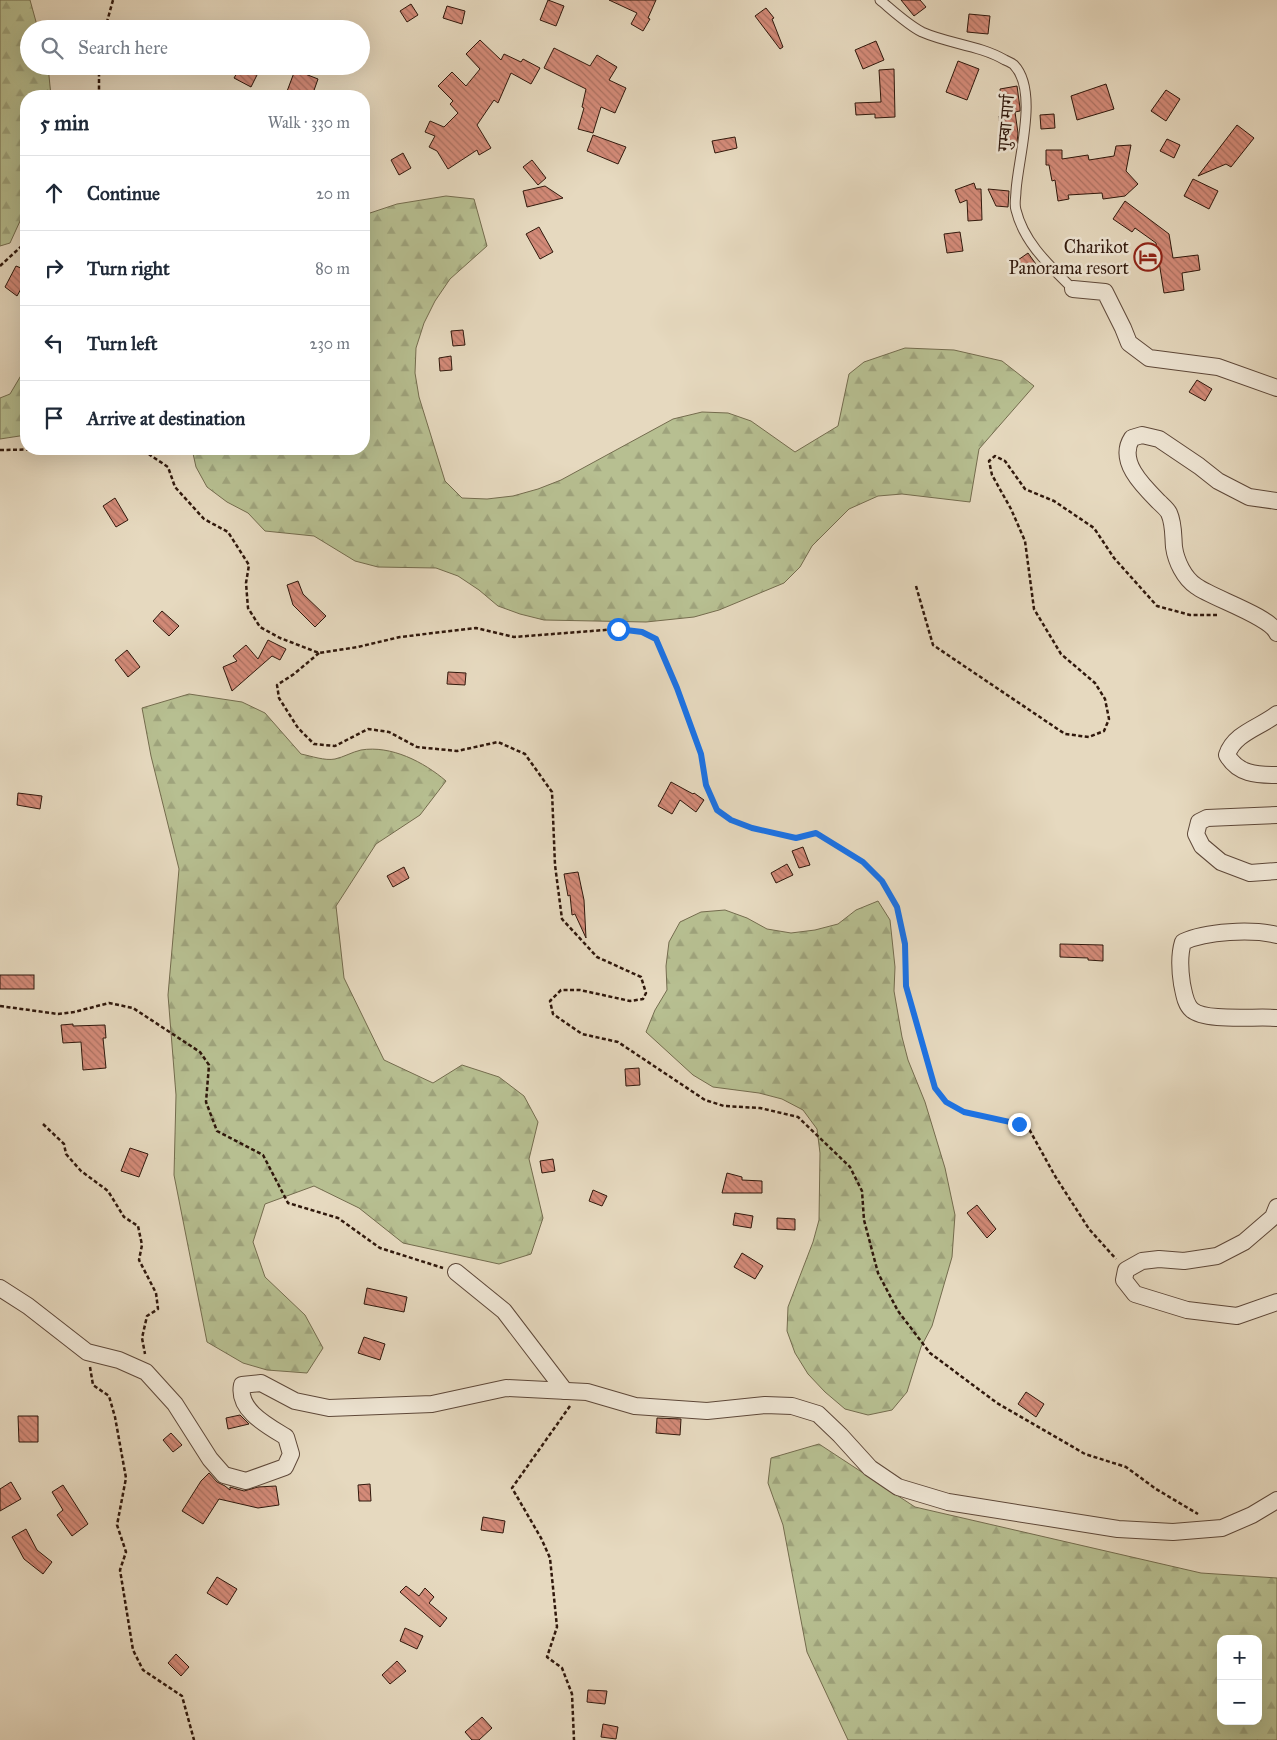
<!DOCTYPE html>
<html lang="en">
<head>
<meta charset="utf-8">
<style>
	body { margin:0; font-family:"IM FELL Great Primer","Noto Serif Devanagari",serif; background:#f2f2f3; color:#1f2937 }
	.controls { position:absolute; right:15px; bottom:15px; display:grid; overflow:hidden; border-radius:10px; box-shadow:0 5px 20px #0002 }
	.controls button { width:45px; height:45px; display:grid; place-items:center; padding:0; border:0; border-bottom:1px solid #e0e1e3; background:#fff; color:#1f2937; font:25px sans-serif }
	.stop { position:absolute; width:15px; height:15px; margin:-11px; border:4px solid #1a73e8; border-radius:50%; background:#fff }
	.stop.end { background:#1a73e8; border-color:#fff; box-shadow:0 1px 5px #0008 }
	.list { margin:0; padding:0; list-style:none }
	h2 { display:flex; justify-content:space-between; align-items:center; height:65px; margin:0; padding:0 20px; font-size:21px }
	h2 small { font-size:16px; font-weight:400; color:#747a83 }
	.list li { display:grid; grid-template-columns:32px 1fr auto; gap:15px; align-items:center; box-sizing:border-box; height:75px; padding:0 20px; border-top:1px solid #e0e1e3 }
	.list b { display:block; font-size:19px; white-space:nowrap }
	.list em { font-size:16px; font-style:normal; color:#747a83 }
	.icon { flex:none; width:28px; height:28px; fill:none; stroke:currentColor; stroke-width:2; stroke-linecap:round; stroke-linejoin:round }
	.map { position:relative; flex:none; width:1277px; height:1740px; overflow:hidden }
	.search { position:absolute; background:#fff; box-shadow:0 5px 20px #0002; left:20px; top:20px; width:350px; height:55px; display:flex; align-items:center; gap:12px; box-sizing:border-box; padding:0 18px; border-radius:28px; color:#747a83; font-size:19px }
	.panel { position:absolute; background:#fff; box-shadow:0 5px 20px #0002; left:20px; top:90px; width:350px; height:365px; border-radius:20px }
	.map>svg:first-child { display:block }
</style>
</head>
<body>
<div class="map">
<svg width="1277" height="1740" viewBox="0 0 1277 1740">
	<defs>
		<pattern id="forest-firs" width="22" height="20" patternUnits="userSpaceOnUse" patternTransform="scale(1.25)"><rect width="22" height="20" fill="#b7bf91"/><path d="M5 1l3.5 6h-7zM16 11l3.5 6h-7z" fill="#9ea37c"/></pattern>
		<pattern id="building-back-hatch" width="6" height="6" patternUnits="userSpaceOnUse" patternTransform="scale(1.25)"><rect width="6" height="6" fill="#d48b79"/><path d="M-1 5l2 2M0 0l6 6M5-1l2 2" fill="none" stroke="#ac7162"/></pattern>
	</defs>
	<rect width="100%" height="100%" fill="#e6d9bf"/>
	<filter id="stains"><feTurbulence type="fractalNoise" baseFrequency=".004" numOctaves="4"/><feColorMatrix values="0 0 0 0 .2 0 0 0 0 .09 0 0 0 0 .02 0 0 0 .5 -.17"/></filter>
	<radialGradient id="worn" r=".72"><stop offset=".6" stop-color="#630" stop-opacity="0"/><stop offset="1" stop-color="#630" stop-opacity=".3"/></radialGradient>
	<g fill="url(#forest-firs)" stroke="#746c4e" fill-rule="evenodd">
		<polygon points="0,0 30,0 38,29 29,29 29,66 48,66 51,96 26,96 26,208 10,243 0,246"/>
		<polygon points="446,196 474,199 487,246 450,279 435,301 424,323 416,348 415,373 419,397 445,481 462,498 487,499 513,496 538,489 561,480 673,419 702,412 728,413 751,421 795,452 838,426 849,374 864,362 905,348 954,350 1002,361 1034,386 979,449 970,502 902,494 878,496 849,509 812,546 800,567 784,583 719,610 694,617 646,622 544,620 520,614 498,606 479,590 458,576 436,568 378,567 355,561 314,536 265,531 248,513 227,502 207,487 196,467 192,449 364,449 364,215 397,204"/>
		<polygon points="26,367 26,435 0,439 0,398 10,394"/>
		<path d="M 189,694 L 242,702 L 265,713 L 301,754 C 311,756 325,761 335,759 C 344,757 352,752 361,750 C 391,745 424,762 446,781 L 420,815 L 376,844 L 336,906 L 344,978 L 384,1060 L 433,1083 L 462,1065 L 499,1077 L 524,1096 L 538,1122 L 529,1159 L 543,1218 L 531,1254 L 499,1264 L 403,1243 L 359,1208 L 314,1186 L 265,1204 L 253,1242 L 265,1277 L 305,1315 L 323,1348 L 307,1373 L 267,1370 L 243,1363 L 207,1342 L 174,1175 L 176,1095 L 168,995 L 179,869 L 151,756 L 142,708 Z"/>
		<polygon points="878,901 890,920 895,967 894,991 902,1037 908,1060 925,1102 945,1168 955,1215 952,1257 932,1326 921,1347 907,1392 892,1410 868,1415 845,1409 825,1392 808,1374 795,1353 787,1331 788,1307 813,1242 819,1220 820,1153 817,1129 803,1110 782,1099 759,1093 713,1087 693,1075 646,1032 655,1010 667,990 666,966 669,942 680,922 701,912 725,910 747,918 767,929 791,933 815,930 838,924 856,910"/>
		<path d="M 819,1444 L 915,1507 L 1201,1573 L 1277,1578 L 1277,1740 L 848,1740 L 807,1652 L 783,1525 L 768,1483 L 771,1458 ZM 1221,1639 L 1258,1639 L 1258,1721 L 1221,1721 Z"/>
	</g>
	<g fill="url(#building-back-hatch)" stroke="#30180c">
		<polygon points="548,0 564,6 556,26 540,20"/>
		<polygon points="609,0 656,0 648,18 650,19 643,31 631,24 637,13"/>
		<polygon points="901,0 920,0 926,7 914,16"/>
		<polygon points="411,4 418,15 407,22 400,11"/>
		<polygon points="447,6 465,11 462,24 443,18"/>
		<polygon points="766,8 774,18 772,19 783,47 780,49 755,16"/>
		<polygon points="969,14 990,16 988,34 967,32"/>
		<polygon points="480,40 501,60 504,54 521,62 523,59 540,68 531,84 511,73 498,103 494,100 477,125 491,148 479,155 477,150 448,169 437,151 429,147 435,136 425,132 430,121 444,127 458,113 450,104 453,101 438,86 452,72 466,86 480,69 466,54"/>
		<polygon points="876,41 884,60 863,69 855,50"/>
		<polygon points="554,48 590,66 597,55 617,67 609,80 626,88 615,113 601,107 593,133 578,129 584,108 582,107 586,89 544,68"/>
		<polygon points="958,61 979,69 967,100 946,92"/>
		<polygon points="241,66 246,66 258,73 251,87 234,78"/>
		<polygon points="894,69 895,117 875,118 875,114 856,115 855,103 881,102 879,70"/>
		<polygon points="295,70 318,79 312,96 293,96 286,94"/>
		<polygon points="1106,84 1114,109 1077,120 1071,96"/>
		<polygon points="1017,86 1020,108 1020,111 1015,112 1018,133 1017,143 1016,145 1010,146 1008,136 1001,137 999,116 1004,115 1000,89"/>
		<polygon points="1166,90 1180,99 1166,121 1151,111"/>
		<polygon points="1054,114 1055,128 1041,129 1040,115"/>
		<polygon points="1237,125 1254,138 1231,167 1226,164 1198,176"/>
		<polygon points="593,135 626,147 618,164 587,151"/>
		<polygon points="735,137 737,148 715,153 712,141"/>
		<polygon points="1167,139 1180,145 1174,158 1160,151"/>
		<polygon points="1131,145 1126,171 1138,184 1125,196 1103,199 1102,193 1068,195 1069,199 1058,201 1055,180 1052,181 1049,165 1046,165 1046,150 1062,150 1062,159 1088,155 1089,160 1114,156 1116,146"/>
		<polygon points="403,153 411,168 399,175 391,160"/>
		<polygon points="532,160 546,178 538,185 523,167"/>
		<polygon points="1193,179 1218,191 1209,209 1184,196"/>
		<polygon points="974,183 976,189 981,189 982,220 968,221 967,200 960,203 955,190"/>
		<polygon points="545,186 563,198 527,207 523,191"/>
		<polygon points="988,189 1009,191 1008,207 996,206"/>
		<polygon points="1125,201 1169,234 1173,258 1198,255 1200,270 1182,273 1184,290 1164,293 1156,243 1135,228 1132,232 1113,219"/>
		<polygon points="539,227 553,252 540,259 526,234"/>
		<polygon points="960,232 963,251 947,253 944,234"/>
		<polygon points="1028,253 1038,267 1027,274 1018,260"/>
		<polygon points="16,266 26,270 26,280 17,296 5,287"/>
		<polygon points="463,330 465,345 453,346 451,331"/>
		<polygon points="451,356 452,370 440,371 439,358"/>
		<polygon points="1197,380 1212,389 1205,401 1189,392"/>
		<polygon points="115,498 128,520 116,527 103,506"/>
		<polygon points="298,581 303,594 326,616 315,627 293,605 287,585"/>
		<polygon points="162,611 179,626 169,636 153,621"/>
		<polygon points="268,640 286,649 280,660 272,656 232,691 223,667 237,661 233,656 246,645 258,659"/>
		<polygon points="127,650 140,667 128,677 115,660"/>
		<polygon points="448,672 466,673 465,685 447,684"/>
		<polygon points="671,782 693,794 694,793 704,800 696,812 680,800 672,814 658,806"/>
		<polygon points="18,793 42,796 40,809 17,805"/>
		<polygon points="803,847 810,865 799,868 792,851"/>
		<polygon points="787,864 793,875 776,883 771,873"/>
		<polygon points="404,867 409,878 393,887 387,876"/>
		<polygon points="578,872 584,900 586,938 575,914 572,915 570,895 568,896 564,874"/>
		<polygon points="1060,944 1103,945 1103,961 1088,960 1088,958 1060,957"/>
		<rect x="0" y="975" width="34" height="14"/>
		<polygon points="73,1024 73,1026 105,1025 106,1038 103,1038 106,1068 83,1070 81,1042 63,1043 61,1025"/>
		<polygon points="639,1068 640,1085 626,1086 625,1069"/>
		<polygon points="130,1148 148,1154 139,1177 121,1171"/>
		<polygon points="553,1159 555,1171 542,1173 540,1161"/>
		<polygon points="727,1173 742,1177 742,1180 762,1181 762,1193 722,1193"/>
		<polygon points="593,1190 607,1196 602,1206 589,1201"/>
		<polygon points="977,1205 996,1229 987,1238 967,1213"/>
		<polygon points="735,1213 753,1216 751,1228 733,1225"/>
		<polygon points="777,1218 795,1219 795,1230 777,1229"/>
		<polygon points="742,1253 763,1266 755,1279 734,1267"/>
		<polygon points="367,1288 407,1297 404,1312 364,1304"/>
		<polygon points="364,1337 385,1344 380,1360 358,1353"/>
		<polygon points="1026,1392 1044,1404 1036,1417 1018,1404"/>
		<polygon points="240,1415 249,1424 228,1429 226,1418"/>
		<polygon points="18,1416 38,1416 38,1442 19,1442"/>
		<polygon points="657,1418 681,1419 680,1435 656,1433"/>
		<polygon points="171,1433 182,1445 173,1452 163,1440"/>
		<polygon points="209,1473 217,1482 225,1486 230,1490 230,1487 244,1491 258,1487 276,1486 279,1505 258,1508 219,1499 203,1524 182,1511 201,1481"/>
		<polygon points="11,1482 21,1499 0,1511 0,1489"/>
		<polygon points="370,1484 371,1501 359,1501 358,1485"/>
		<polygon points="63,1485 88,1524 72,1536 57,1515 63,1510 52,1492"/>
		<polygon points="483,1517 505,1521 503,1533 481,1530"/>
		<polygon points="26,1529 37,1550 52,1562 43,1574 24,1559 12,1537"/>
		<polygon points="217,1577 237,1589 227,1605 207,1593"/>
		<polygon points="406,1586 419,1596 425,1588 434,1597 429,1603 447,1618 440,1627 400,1592"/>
		<polygon points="405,1628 423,1636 417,1649 400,1641"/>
		<polygon points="176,1654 189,1667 181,1676 168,1663"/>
		<polygon points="397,1661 406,1671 390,1684 382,1675"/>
		<polygon points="588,1690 607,1691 605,1704 587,1702"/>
		<polygon points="482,1717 492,1728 479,1740 472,1740 465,1732"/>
		<polygon points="603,1724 618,1727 616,1739 601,1737"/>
	</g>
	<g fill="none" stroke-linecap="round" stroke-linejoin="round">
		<g stroke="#5e4839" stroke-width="11">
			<path id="lane" d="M 880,0 C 892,10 908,25 922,32 C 949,44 979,45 1005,60 C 1007,61 1012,63 1014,65 C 1039,91 1018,158 1016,191 C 1016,197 1014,204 1016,210 C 1024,243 1050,266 1073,289"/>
		</g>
		<g stroke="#5e4839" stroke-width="18">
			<g id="street">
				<polyline points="1073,289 1105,292 1123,328 1129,343 1149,358 1218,367 1277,388"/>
				<path d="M 1277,501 L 1249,497 L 1218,481 L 1199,466 L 1159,439 L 1142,435 L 1132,438 C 1117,461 1143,486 1159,502 C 1162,505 1167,509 1169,513 C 1174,524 1173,536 1174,547 C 1176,561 1184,578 1196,586 C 1212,598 1270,616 1277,633"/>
				<path d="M 1277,714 C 1261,727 1234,733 1227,755 C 1238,774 1256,775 1277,775"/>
				<polyline points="1277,815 1207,818 1199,822 1196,834 1202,846 1221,862 1250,873 1277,871"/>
				<path d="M 1277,935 C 1252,929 1206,931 1183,942 C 1179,955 1180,971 1182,984 C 1184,993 1185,1004 1192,1010 C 1206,1022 1257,1016 1277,1018"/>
				<polyline points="1277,1207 1273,1217 1244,1242 1217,1256 1184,1261 1159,1259 1142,1261 1126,1270 1124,1280 1135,1294 1187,1310 1237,1316 1277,1302"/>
				<polyline points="456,1272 504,1311 565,1391"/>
				<path d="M 0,1288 L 28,1306 L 87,1352 L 119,1360 L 146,1372 L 175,1404 L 210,1459 L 224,1475 L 246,1481 L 285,1467 L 291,1454 L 286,1437 C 268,1426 237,1410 242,1385 L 261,1383 L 295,1401 L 329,1408 L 432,1404 L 506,1388 L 587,1392 L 635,1406 L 707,1411 L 765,1405 L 792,1406 L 818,1414 L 840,1435 L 870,1468 L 898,1487 L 948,1502 L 1118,1529 L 1173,1532 L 1222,1528 L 1252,1515 L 1277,1500"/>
			</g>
		</g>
		<g stroke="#30180c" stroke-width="2.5" stroke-dasharray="4 2.5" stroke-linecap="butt">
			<polyline points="105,29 113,0"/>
			<polyline points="99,96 99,66"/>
			<polyline points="0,266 26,242"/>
			<polyline points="144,449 150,455 168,467 175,487 204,519 228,532 249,565 246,583 248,608 260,627 280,638 319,653 358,647 400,637 476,628 514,637 618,629 642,632 656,639 677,688 701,754 706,785 717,810 731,820 752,828 796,838 816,833 863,862 882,881 897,907 905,944 906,986 935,1088 946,1102 964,1112 1019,1124 1029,1129 1055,1176 1089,1229 1116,1259"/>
			<polyline points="0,450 56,449"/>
			<polyline points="916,586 933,645 1065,734 1089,737 1104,731 1109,719 1105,699 1095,683 1061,654 1034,609 1025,541 1011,509 992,475 989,461 995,456 1005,461 1025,489 1054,501 1094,528 1114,558 1157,606 1190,615 1217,615"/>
			<polyline points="319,653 294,674 277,685 279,698 298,728 314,744 335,746 368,729 389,732 417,747 457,751 498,742 525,754 552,792 555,865 562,919 597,957 641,977 646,993 643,999 630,1001 580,990 561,990 550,1001 553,1014 582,1034 618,1042 705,1100 724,1106 760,1108 798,1117 850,1167 862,1191 864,1220 878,1273 898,1311 930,1353 997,1403 1085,1454 1126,1467 1156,1489 1198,1514"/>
			<polyline points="0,1006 58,1014 74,1012 109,1003 133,1008 200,1052 209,1065 206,1102 217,1131 263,1155 288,1203 338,1218 380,1248 443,1268"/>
			<polyline points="43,1124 64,1144 66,1154 81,1171 108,1191 124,1217 138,1226 142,1245 139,1260 156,1293 158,1309 147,1316 142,1338 145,1354"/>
			<polyline points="90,1367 93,1385 109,1396 115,1417 126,1478 117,1525 126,1552 120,1570 133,1650 143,1670 182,1696 194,1740"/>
			<polyline points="570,1406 512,1488 541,1538 550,1558 557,1627 547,1657 562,1668 572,1694 574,1740"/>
		</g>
		<use href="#lane" stroke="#efe6d5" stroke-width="9"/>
		<use href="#street" stroke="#efe6d5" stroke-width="16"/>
	</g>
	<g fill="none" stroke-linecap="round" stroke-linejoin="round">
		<polyline stroke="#1a73e8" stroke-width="6" points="618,629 642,632 656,639 677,688 701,754 706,785 717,810 731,820 752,828 796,838 816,833 863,862 882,881 897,907 905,944 906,986 935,1088 946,1102 964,1112 1019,1124"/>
	</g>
	<defs>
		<g id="hotel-ring" transform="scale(1.4375)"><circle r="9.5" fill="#efe6d5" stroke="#8f2418" stroke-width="1.5"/><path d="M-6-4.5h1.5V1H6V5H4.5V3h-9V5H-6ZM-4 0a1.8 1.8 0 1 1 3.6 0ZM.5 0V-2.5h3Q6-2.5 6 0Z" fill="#8f2418"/></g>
	</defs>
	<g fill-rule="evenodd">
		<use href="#hotel-ring" x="1148" y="257"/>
	</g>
	<g text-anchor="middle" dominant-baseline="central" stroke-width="5" stroke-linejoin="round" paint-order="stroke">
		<g font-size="18" fill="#30180c" stroke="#efe6d5">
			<text transform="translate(1006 123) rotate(-85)">गुम्बा मार्ग</text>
		</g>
		<g font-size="18" fill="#30180c" stroke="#efe6d5" text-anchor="end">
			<text x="1129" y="247">Charikot<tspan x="1129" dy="21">Panorama resort</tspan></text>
		</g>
	</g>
	<rect width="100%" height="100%" filter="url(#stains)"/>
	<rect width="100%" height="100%" fill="url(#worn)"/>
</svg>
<div class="controls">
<button>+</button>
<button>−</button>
</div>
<div class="stop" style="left:618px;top:629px"></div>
<div class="stop end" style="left:1019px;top:1124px"></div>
<div class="search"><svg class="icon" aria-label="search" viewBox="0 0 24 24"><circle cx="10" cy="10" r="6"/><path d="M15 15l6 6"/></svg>Search here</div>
<section class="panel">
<h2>5 min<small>Walk · 330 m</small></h2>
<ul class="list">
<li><svg class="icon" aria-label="ahead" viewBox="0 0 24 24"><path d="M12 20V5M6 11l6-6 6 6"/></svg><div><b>Continue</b></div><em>20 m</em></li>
<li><svg class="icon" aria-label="right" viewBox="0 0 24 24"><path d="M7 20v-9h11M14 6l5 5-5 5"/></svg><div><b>Turn right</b></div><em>80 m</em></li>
<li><svg class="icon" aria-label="left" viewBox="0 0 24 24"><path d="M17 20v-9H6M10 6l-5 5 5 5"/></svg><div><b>Turn left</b></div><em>230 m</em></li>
<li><svg class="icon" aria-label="arrive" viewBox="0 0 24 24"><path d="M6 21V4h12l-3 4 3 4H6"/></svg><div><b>Arrive at destination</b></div></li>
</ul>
</section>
</div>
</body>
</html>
